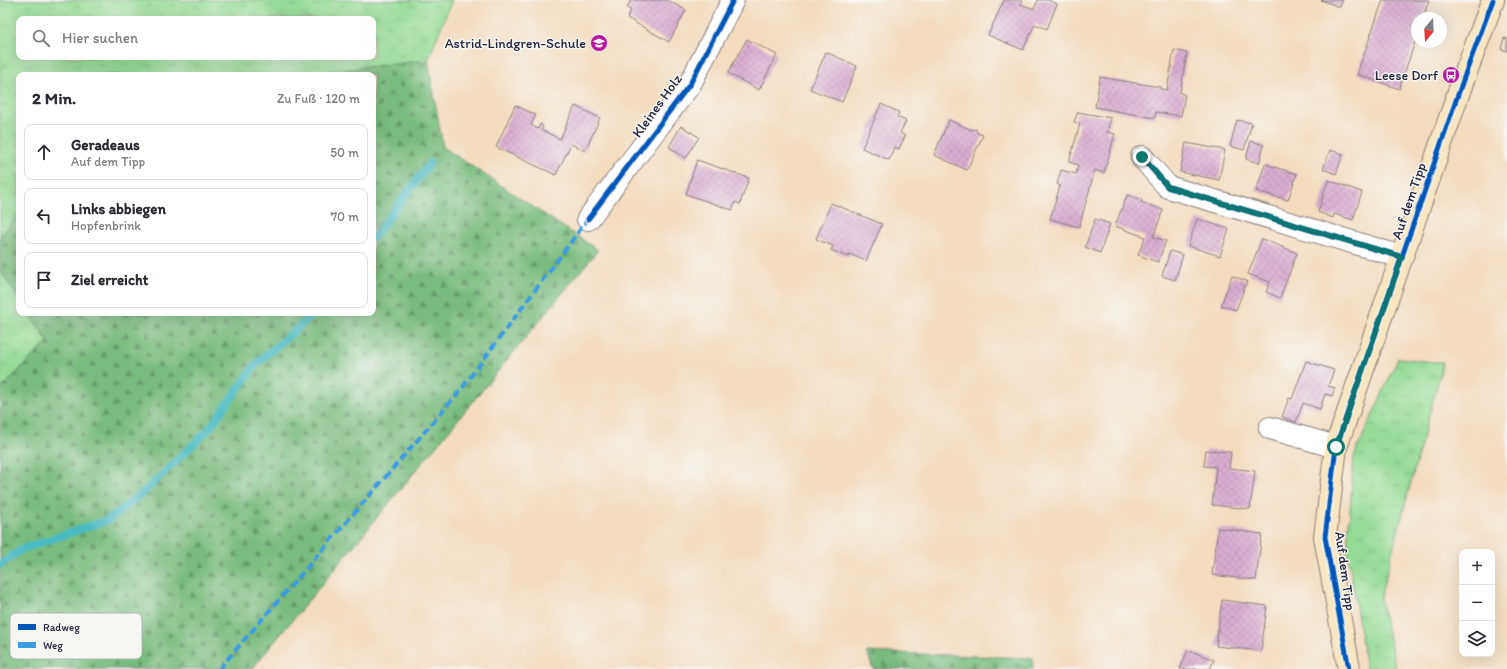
<!DOCTYPE html>
<html lang="de">
<head>
<meta charset="utf-8">
<style>
	body { margin:0; font-family:Itim,sans-serif; background:#f2f2f3; color:#2b2b33 }
	.controls { position:absolute; right:12px; bottom:12px; display:grid; overflow:hidden; border-radius:8px; box-shadow:0 4px 16px #0002 }
	.controls button { width:36px; height:36px; display:grid; place-items:center; padding:0; border:0; border-bottom:1px solid #e1e1e2; background:#fff; color:#2b2b33; font:20px sans-serif }
	.compass { position:absolute; left:1411px; top:12px; width:36px; height:36px; border-radius:50%; background:#fff; box-shadow:0 4px 16px #0002; rotate:198deg }
	.stop { position:absolute; width:12px; height:12px; margin:-9px; border:3px solid #0f766e; border-radius:50%; background:#fff }
	.stop.end { background:#0f766e; border-color:#fff; box-shadow:0 1px 4px #0008 }
	.list { margin:0; padding:0; list-style:none }
	h2 { display:flex; justify-content:space-between; align-items:center; height:52px; margin:0; padding:0 16px; font-size:17px }
	h2 small { font-size:13px; font-weight:400; color:#7c7c81 }
	.list li { display:grid; grid-template-columns:26px 1fr auto; gap:12px; align-items:center; box-sizing:border-box; height:56px; margin:0 8px 8px; padding:0 8px; border:1px solid #e1e1e2; border-radius:8px }
	.list b { display:block; font-size:15px; white-space:nowrap }
	.list p { margin:0; font-size:13px; white-space:nowrap; color:#7c7c81 }
	.list em { font-size:13px; font-style:normal; color:#7c7c81 }
	.icon { flex:none; width:22px; height:22px; fill:none; stroke:currentColor; stroke-width:2; stroke-linecap:round; stroke-linejoin:round }
	.map { position:relative; flex:none; width:1507px; height:669px; overflow:hidden }
	.search { position:absolute; background:#fff; box-shadow:0 4px 16px #0002; left:16px; top:16px; width:360px; height:44px; display:flex; align-items:center; gap:10px; box-sizing:border-box; padding:0 14px; border-radius:8px; color:#7c7c81; font-size:15px }
	.panel { position:absolute; background:#fff; box-shadow:0 4px 16px #0002; left:16px; top:72px; width:360px; height:244px; border-radius:8px }
	.map>svg:first-child { display:block }
</style>
</head>
<body>
<div class="map">
<svg width="1507" height="669" viewBox="0 0 1507 669">
	<defs>
		<pattern id="grass-tufts" width="24" height="20" patternUnits="userSpaceOnUse"><rect width="24" height="20" fill="#95dc96"/><path d="M3 7l-1-3M5 7V3M7 7l1-3M15 17l-1-3M17 17v-4M19 17l1-3" fill="none" stroke="#80bc82"/></pattern>
		<pattern id="forest-firs" width="22" height="20" patternUnits="userSpaceOnUse"><rect width="22" height="20" fill="#78bc7f"/><path d="M5 1l3.5 6h-7zM16 11l3.5 6h-7z" fill="#629869"/></pattern>
		<pattern id="building-cross-hatch" width="8" height="8" patternUnits="userSpaceOnUse"><rect width="8" height="8" fill="#d9afd1"/><path d="M0 0l8 8M0 8l8-8" fill="none" stroke="#ba96b4"/></pattern>
	</defs>
	<rect width="100%" height="100%" fill="#f6f6f2"/>
	<filter id="ink" filterUnits="userSpaceOnUse"><feTurbulence type="fractalNoise" baseFrequency=".025" numOctaves="2"/><feDisplacementMap in="SourceGraphic" scale="8" xChannelSelector="R" yChannelSelector="G"/><feConvolveMatrix kernelMatrix="1 2 1 2 8 2 1 2 1" color-interpolation-filters="sRGB"/></filter>
	<filter id="wash" filterUnits="userSpaceOnUse"><feTurbulence type="fractalNoise" baseFrequency=".012" numOctaves="4" result="noise"/><feDisplacementMap in="SourceGraphic" scale="16" xChannelSelector="R" yChannelSelector="G"/><feGaussianBlur stdDeviation="0.9" result="paint"/><feColorMatrix in="noise" values="0 0 0 0 0 0 0 0 0 0 0 0 0 0 0 0 0 1.4 0 .05"/><feComposite in="paint" operator="in"/></filter>
	<g filter="url(#wash)">
		<rect width="100%" height="100%" fill="#f3dcc0"/>
		<g fill="url(#grass-tufts)" stroke="#5c7f68" fill-rule="evenodd">
			<path d="M 0,0 L 452,0 L 428,60 L 298,75 L 19,75 L 19,214 L 0,237 ZM 19,19 L 373,19 L 373,57 L 19,57 Z"/>
			<polygon points="0,270 19,298 19,313 29,313 48,341 0,390"/>
			<polygon points="1398,358 1443,363 1380,598 1396,669 1366,669 1347,550 1354,456"/>
		</g>
		<g fill="url(#forest-firs)" stroke="#4d6f5d">
			<polygon points="428,60 443,147 598,250 252,669 0,669 0,390 48,341 29,313 373,313 373,75 298,75"/>
			<polygon points="19,214 19,298 0,270 0,237"/>
			<polygon points="867,652 1033,658 1033,669 873,669"/>
		</g>
		<g fill="none" stroke-linecap="round" stroke-linejoin="round">
			<g stroke="#4cbbc1" stroke-width="8">
				<polyline points="373,238 430,163"/>
				<polyline points="0,565 22,549 108,520 145,491 208,430 256,364 315,313"/>
			</g>
		</g>
		<g id="blocks">
			<g fill="url(#building-cross-hatch)">
				<polygon points="631,0 667,0 686,10 669,42 627,18 631,10 627,8"/>
				<polygon points="1004,0 1023,0 1021,4 1034,9 1038,0 1048,0 1057,4 1047,29 1035,24 1023,50 988,35"/>
				<polygon points="1321,0 1343,0 1340,7"/>
				<polygon points="1383,0 1429,0 1423,18 1417,18 1417,36 1399,89 1357,74"/>
				<polygon points="1504,38 1507,39 1507,51 1501,49"/>
				<polygon points="747,39 777,55 759,90 728,73"/>
				<polygon points="1174,50 1187,53 1180,93 1185,95 1181,116 1156,112 1155,118 1095,107 1100,77 1160,87 1160,89 1167,90"/>
				<polygon points="826,52 857,66 842,102 810,89"/>
				<polygon points="881,104 899,112 897,117 906,121 900,133 905,136 899,149 894,147 889,160 862,148"/>
				<polygon points="515,105 536,115 531,125 538,129 540,124 543,126 541,130 560,139 575,106 600,118 585,151 571,144 556,175 496,147"/>
				<polygon points="1078,112 1111,118 1107,132 1115,134 1104,173 1095,170 1079,227 1050,219 1060,186 1057,184 1061,170 1076,174 1078,165 1069,162 1080,124 1074,122"/>
				<polygon points="949,120 972,130 976,129 977,133 983,135 967,170 934,155"/>
				<polygon points="1237,120 1252,123 1244,150 1230,146"/>
				<polygon points="681,126 699,137 686,158 669,147"/>
				<polygon points="1251,141 1264,145 1259,163 1246,159"/>
				<polygon points="1186,143 1225,150 1219,180 1180,172"/>
				<polygon points="1330,150 1343,154 1336,174 1323,169"/>
				<polygon points="697,160 749,178 740,204 735,202 732,210 686,194"/>
				<polygon points="1265,164 1297,174 1288,200 1256,191"/>
				<polygon points="1328,180 1362,192 1353,220 1334,214 1333,218 1318,212"/>
				<polygon points="1127,195 1142,200 1141,202 1163,210 1153,237 1166,241 1158,262 1138,255 1145,237 1115,226"/>
				<polygon points="831,203 882,224 866,261 849,254 848,257 831,250 833,246 816,239"/>
				<polygon points="1095,219 1110,224 1100,253 1085,247"/>
				<polygon points="1197,219 1229,229 1220,256 1188,246"/>
				<polygon points="1262,239 1297,253 1280,298 1266,292 1270,282 1248,274"/>
				<polygon points="1170,251 1183,255 1175,280 1162,276"/>
				<polygon points="1232,276 1247,281 1236,310 1221,305"/>
				<polygon points="1306,361 1334,370 1328,386 1335,388 1332,396 1325,394 1320,409 1303,403 1296,422 1282,417 1289,398 1292,399"/>
				<polygon points="1206,450 1231,452 1229,468 1255,471 1250,509 1212,505 1216,467 1204,466"/>
				<polygon points="1218,528 1262,534 1256,580 1212,575"/>
				<polygon points="1222,600 1267,606 1261,651 1216,646"/>
				<polygon points="1188,650 1214,660 1210,669 1180,669"/>
			</g>
		</g>
	</g>
	<g filter="url(#ink)">
		<use href="#blocks" fill-opacity="0" stroke="#8a7f7e" stroke-width="1"/>
		<g fill="none" stroke-linecap="round" stroke-linejoin="round">
			<g stroke="#8a7f7e" stroke-width="24">
				<g id="street">
					<polyline points="1142,157 1168,187 1402,257"/>
					<polyline points="588,219 690,84 733,0"/>
					<polyline points="1270,428 1336,447"/>
				</g>
			</g>
			<g stroke="#8a7f7e" stroke-width="24">
				<polyline id="secondary" points="1349,669 1325,537 1336,447 1463,80 1493,0"/>
			</g>
			<use href="#street" stroke="#fff" stroke-width="22"/>
			<use href="#secondary" stroke="#f9e7c3" stroke-width="22"/>
			<polyline stroke="#3c9ce2" stroke-width="4" stroke-dasharray="8 4" stroke-linecap="butt" points="219,669 460,391 588,219"/>
			<g stroke="#f6f6f2" stroke-width="8">
				<g id="cycleway">
					<polyline points="1142,157 1168,187 1402,257"/>
					<polyline points="588,219 690,84 733,0"/>
					<polyline points="1349,669 1325,537 1336,447 1463,80 1493,0"/>
				</g>
			</g>
			<use href="#cycleway" stroke="#0057b8" stroke-width="5"/>
		</g>
	</g>
	<g fill="none" stroke-linecap="round" stroke-linejoin="round" filter="url(#ink)">
		<polyline stroke="#0f766e" stroke-width="5" points="1142,157 1168,187 1402,257 1336,447"/>
	</g>
	<defs>
		<g id="school-disc" transform="scale(0.9)"><circle r="9.5" fill="#b5179e" stroke="#f6f6f2"/><path d="M0-5L7-2L0 1L-7-2ZM-4 1L0 2.5L4 1V4Q0 6-4 4Z" fill="#fff"/></g>
		<g id="bus-disc" transform="scale(0.9)"><circle r="9.5" fill="#b5179e" stroke="#f6f6f2"/><path d="M-5-6H5V4H4V6H2V4H-2V6H-4V4H-5ZM-3.5-4V0h7V-4ZM-3.5 1.2v1.5H-2V1.2ZM2 1.2v1.5H3.5V1.2Z" fill="#fff"/></g>
	</defs>
	<g fill-rule="evenodd">
		<use href="#school-disc" x="599" y="43"/>
		<use href="#bus-disc" x="1451" y="75"/>
	</g>
	<g text-anchor="middle" dominant-baseline="central" stroke-width="3" stroke-linejoin="round" paint-order="stroke">
		<g font-size="14" fill="#22223b" stroke="#f6f6f2" text-anchor="end">
			<text x="586" y="43">Astrid-Lindgren-Schule</text>
			<text x="1438" y="75">Leese Dorf</text>
		</g>
		<g font-size="14" fill="#22223b" stroke="#f6f6f2">
			<text transform="translate(657 106) rotate(-54)">Kleines Holz</text>
			<text transform="translate(1409 201) rotate(-71)">Auf dem Tipp</text>
			<text transform="translate(1345 571) rotate(82)">Auf dem Tipp</text>
		</g>
	</g>
	<rect x="10" y="613" width="132" height="46" rx="6" fill="#f6f6f2" stroke="#b6b6bb" stroke-width="1"/>
	<rect x="18" y="624" width="18" height="6" fill="#0057b8"/>
	<rect x="18" y="642" width="18" height="6" fill="#3c9ce2"/>
	<g font-size="11" fill="#22223b">
		<text x="43" y="631">Radweg</text>
		<text x="43" y="649">Weg</text>
	</g>
</svg>
<div class="controls">
<button>+</button>
<button>−</button>
<button><svg class="icon" aria-label="layers" viewBox="0 0 24 24"><path d="M12 4l9 5-9 5-9-5zM3 14l9 5 9-5"/></svg></button>
</div>
<svg class="compass" viewBox="-18 -18 36 36"><path d="M0-13l5 13h-10z" fill="#e53935"/><path d="M0 13l5-13h-10z" fill="#7c7c81"/></svg>
<div class="stop" style="left:1336px;top:447px"></div>
<div class="stop end" style="left:1142px;top:157px"></div>
<div class="search"><svg class="icon" aria-label="search" viewBox="0 0 24 24"><circle cx="10" cy="10" r="6"/><path d="M15 15l6 6"/></svg>Hier suchen</div>
<section class="panel">
<h2>2 Min.<small>Zu Fuß · 120 m</small></h2>
<ul class="list">
<li><svg class="icon" aria-label="ahead" viewBox="0 0 24 24"><path d="M12 20V5M6 11l6-6 6 6"/></svg><div><b>Geradeaus</b><p>Auf dem Tipp</p></div><em>50 m</em></li>
<li><svg class="icon" aria-label="left" viewBox="0 0 24 24"><path d="M17 20v-9H6M10 6l-5 5 5 5"/></svg><div><b>Links abbiegen</b><p>Hopfenbrink</p></div><em>70 m</em></li>
<li><svg class="icon" aria-label="arrive" viewBox="0 0 24 24"><path d="M6 21V4h12l-3 4 3 4H6"/></svg><div><b>Ziel erreicht</b></div></li>
</ul>
</section>
</div>
</body>
</html>
